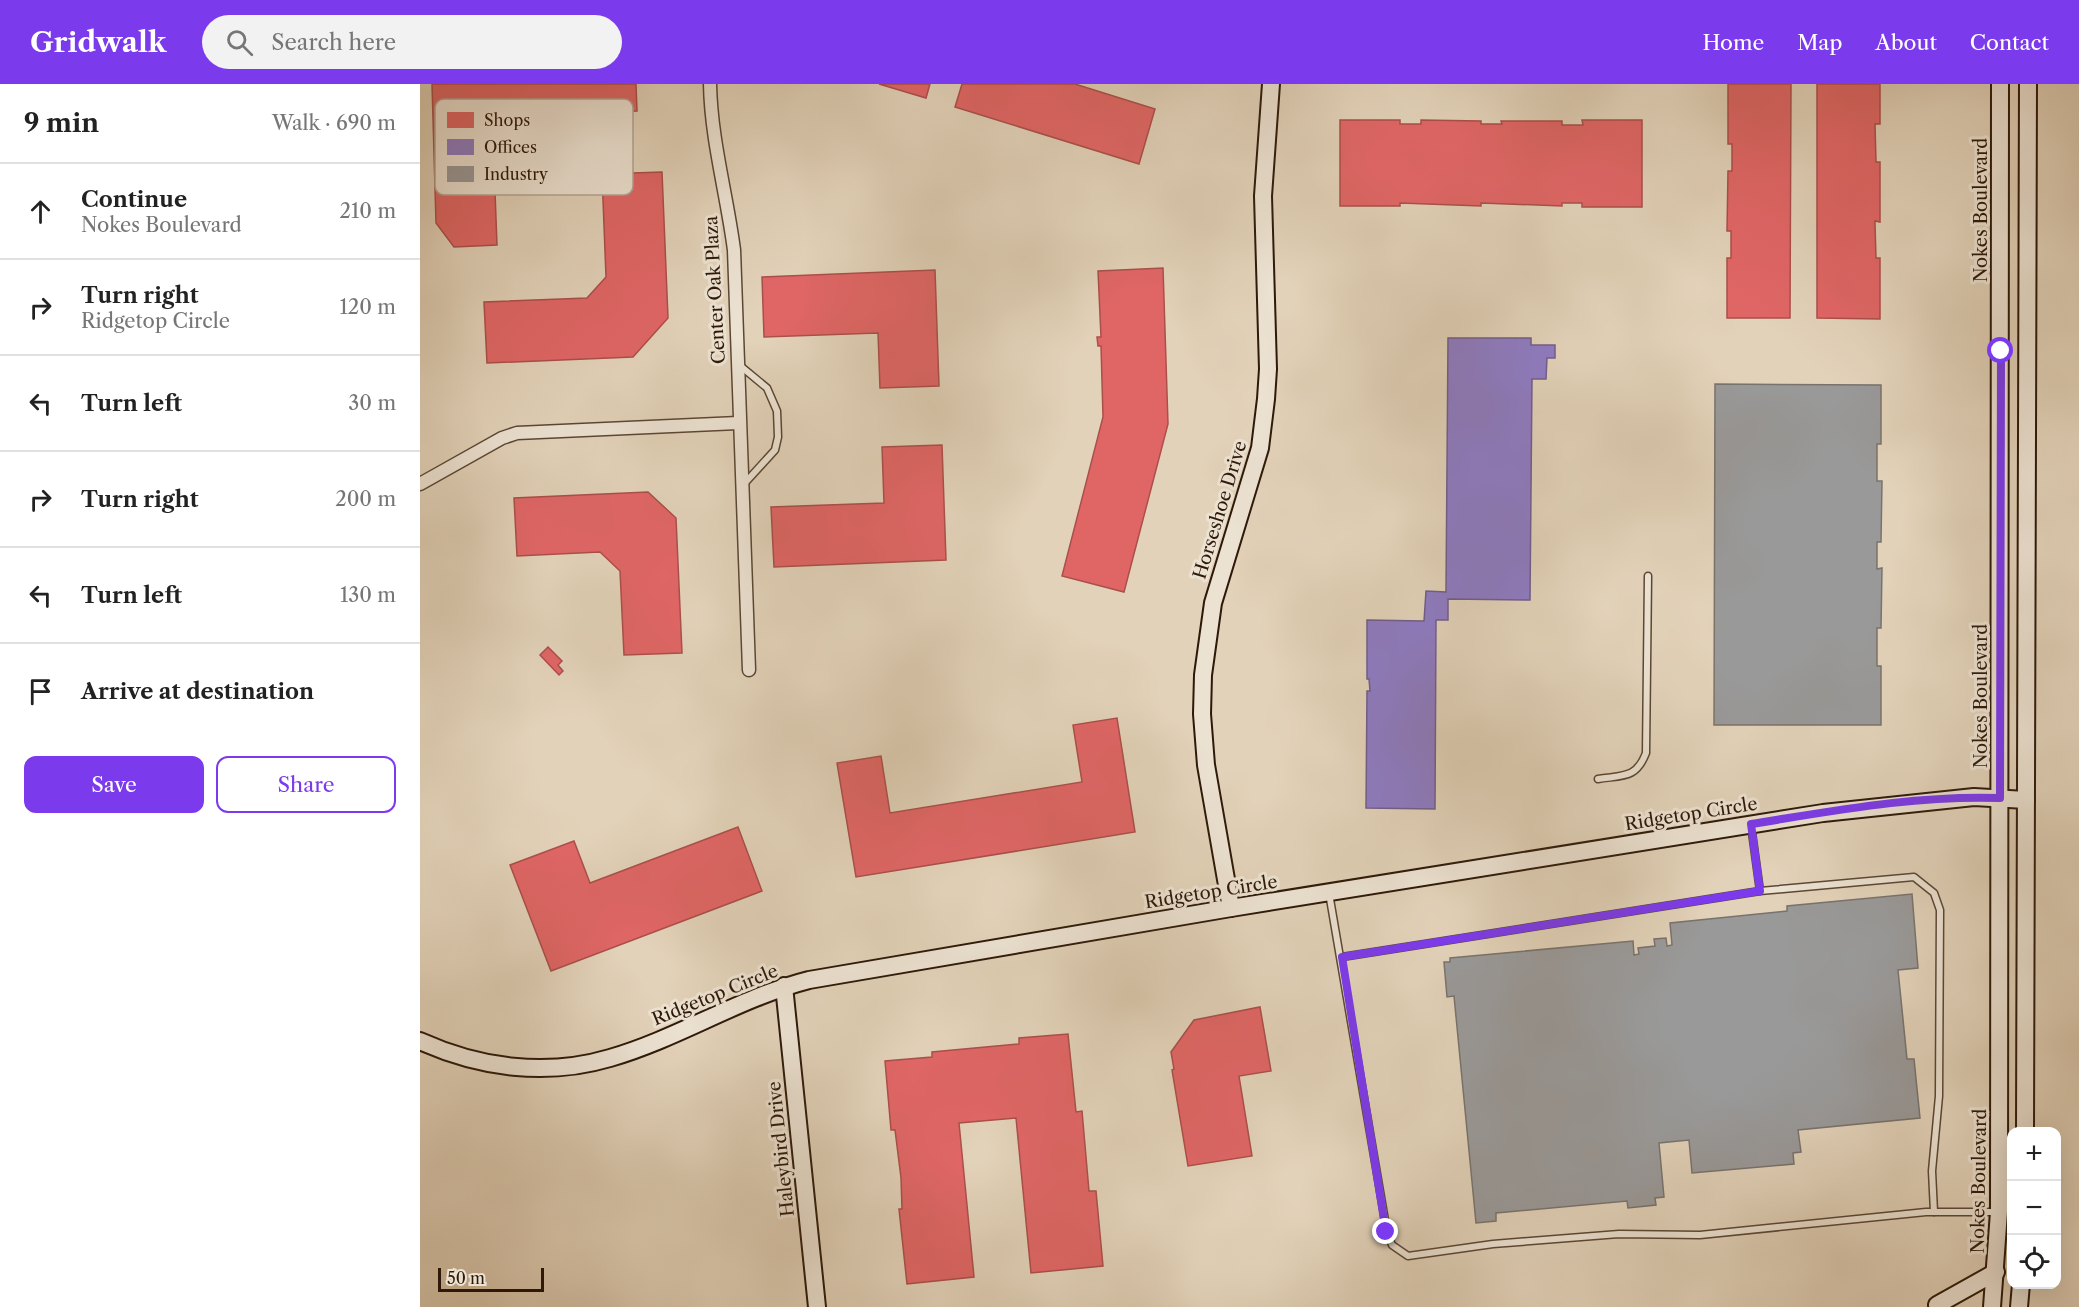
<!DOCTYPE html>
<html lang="en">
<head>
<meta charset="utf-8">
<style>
	body { margin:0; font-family:"Libre Caslon Text",serif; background:#f2f2f2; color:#222 }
	.controls { position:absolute; right:18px; bottom:18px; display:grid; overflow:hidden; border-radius:12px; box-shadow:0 6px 24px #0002 }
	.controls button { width:54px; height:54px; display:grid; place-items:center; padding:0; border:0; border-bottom:2px solid #e0e0e0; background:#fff; color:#222; font:30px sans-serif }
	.scale { position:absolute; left:18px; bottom:15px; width:106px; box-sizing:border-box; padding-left:6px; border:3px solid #2e1909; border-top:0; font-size:16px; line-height:21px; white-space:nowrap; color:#2e1909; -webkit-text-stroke:4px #ece2d2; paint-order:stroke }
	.stop { position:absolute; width:18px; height:18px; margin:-14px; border:4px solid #7c3aed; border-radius:50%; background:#fff }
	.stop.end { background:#7c3aed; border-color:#fff; box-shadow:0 2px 6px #0008 }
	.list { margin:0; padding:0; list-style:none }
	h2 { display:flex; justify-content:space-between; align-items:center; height:78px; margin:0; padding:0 24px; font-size:26px }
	h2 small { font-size:20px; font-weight:400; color:#767676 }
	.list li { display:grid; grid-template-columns:39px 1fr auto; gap:18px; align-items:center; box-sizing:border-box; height:96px; padding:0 24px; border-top:2px solid #e0e0e0 }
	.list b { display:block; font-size:22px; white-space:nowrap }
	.list p { margin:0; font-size:20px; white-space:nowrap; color:#767676 }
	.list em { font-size:20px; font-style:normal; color:#767676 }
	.actions { display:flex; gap:12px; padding:18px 24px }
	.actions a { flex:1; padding:14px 0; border:2px solid #7c3aed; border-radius:12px; text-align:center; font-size:21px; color:#7c3aed }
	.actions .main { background:#7c3aed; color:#fff }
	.icon { flex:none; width:33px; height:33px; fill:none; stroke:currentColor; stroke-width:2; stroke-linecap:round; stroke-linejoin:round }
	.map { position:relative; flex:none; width:1659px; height:1223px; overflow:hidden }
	header { display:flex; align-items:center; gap:36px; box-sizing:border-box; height:84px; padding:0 30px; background:#7c3aed; color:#fff }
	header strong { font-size:28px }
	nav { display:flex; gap:33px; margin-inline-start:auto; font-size:21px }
	.search { width:420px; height:54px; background:#f2f2f2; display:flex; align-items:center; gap:15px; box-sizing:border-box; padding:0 21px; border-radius:33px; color:#767676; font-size:22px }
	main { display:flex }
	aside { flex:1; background:#fff }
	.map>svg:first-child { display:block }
</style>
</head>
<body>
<header>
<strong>Gridwalk</strong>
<div class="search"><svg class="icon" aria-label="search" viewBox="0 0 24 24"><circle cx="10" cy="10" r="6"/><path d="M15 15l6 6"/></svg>Search here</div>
<nav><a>Home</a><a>Map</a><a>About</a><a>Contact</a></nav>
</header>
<main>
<aside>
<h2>9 min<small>Walk · 690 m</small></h2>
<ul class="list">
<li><svg class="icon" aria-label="ahead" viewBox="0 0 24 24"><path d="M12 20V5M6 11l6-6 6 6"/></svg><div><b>Continue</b><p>Nokes Boulevard</p></div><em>210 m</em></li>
<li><svg class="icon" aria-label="right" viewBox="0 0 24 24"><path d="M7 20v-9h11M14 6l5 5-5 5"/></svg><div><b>Turn right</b><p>Ridgetop Circle</p></div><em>120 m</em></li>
<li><svg class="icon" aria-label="left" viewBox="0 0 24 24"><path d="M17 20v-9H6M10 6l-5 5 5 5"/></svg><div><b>Turn left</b></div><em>30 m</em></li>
<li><svg class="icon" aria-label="right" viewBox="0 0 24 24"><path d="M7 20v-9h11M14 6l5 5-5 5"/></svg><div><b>Turn right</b></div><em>200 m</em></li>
<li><svg class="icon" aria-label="left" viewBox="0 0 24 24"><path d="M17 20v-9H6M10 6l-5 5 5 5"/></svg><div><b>Turn left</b></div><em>130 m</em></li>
<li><svg class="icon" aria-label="arrive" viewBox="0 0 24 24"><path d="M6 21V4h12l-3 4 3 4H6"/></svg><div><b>Arrive at destination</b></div></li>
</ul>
<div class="actions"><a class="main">Save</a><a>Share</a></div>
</aside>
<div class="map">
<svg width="1659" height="1223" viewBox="0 0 1659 1223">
	<rect width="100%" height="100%" fill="#e2d2b9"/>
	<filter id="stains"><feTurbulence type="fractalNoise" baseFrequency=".00333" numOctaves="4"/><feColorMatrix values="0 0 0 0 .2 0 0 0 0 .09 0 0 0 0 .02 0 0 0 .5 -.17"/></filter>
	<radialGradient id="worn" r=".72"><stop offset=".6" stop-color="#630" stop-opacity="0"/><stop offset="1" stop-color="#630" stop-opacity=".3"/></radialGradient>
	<g fill="#e06666" stroke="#ab4f4a" stroke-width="1.5">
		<polygon points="12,0 216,0 217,27 92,32 73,53 77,161 34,163 16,139"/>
		<polygon points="459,0 510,0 506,14"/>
		<polygon points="542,0 655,0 735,25 719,80 535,23"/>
		<polygon points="1308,0 1371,0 1370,234 1307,234 1307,174 1311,174 1311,147 1307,147 1308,87 1312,87 1312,60 1308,60"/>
		<polygon points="1397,0 1460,0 1460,40 1455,40 1456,78 1460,78 1460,138 1455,137 1455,140 1456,174 1460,174 1460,235 1397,234"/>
		<polygon points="920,36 980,36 980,40 1001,40 1001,36 1061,37 1061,40 1082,40 1081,37 1142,37 1142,41 1163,41 1162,36 1222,36 1222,123 1162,123 1162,119 1142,119 1142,122 1061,119 1061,122 980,119 980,122 920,122"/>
		<polygon points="242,88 248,234 213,273 67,279 64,218 167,214 186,193 182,90"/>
		<polygon points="743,184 748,340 704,508 642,492 683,333 681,262 678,262 677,253 681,253 678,187"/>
		<polygon points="515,186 519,302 460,304 458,249 344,253 342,193"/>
		<polygon points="522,361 526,476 354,483 351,423 464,419 462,363"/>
		<polygon points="228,408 256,434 262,569 204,571 200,487 180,468 97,472 94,414"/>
		<polygon points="128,563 142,577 138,581 143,587 139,591 120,571"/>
		<polygon points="697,634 715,748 436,793 417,679 461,672 470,729 662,698 653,641"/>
		<polygon points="318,743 342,807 131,887 90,781 154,757 170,799"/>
		<polygon points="840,923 851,987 819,992 832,1072 768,1082 752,986 754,985 751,968 774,936"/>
		<polygon points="648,950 656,1028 662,1027 669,1107 676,1107 683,1182 611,1189 596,1034 539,1039 554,1193 487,1200 479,1125 482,1125 481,1094 475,1046 471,1046 465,977 512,973 512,968 599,960 599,954"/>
	</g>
	<polygon fill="#8e7cc3" stroke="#715e8b" stroke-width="1.5" points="1028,254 1111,254 1111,261 1135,261 1135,274 1127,274 1126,295 1112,295 1110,516 1028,515 1028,536 1016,536 1015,725 946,724 947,607 950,607 949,595 947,595 947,536 1004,537 1006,507 1026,508"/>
	<g fill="#999" stroke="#79736e" stroke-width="1.5">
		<polygon points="1295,300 1461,301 1461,360 1457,360 1457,397 1462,397 1461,458 1457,458 1457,485 1462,484 1461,544 1457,544 1457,582 1461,582 1461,641 1294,641"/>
		<polygon points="1492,810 1498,884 1478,886 1487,975 1494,975 1500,1034 1378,1046 1381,1068 1373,1069 1374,1080 1272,1089 1269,1056 1239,1059 1244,1113 1235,1114 1236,1121 1208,1124 1207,1117 1076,1129 1076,1137 1056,1139 1034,912 1027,913 1024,878 1030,878 1030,874 1213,857 1214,871 1219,870 1218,864 1235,862 1234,855 1246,854 1247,862 1252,861 1250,839 1367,827 1367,822"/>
	</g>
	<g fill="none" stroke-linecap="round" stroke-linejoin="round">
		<g stroke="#5b4735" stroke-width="9">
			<g id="lane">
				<polyline points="318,280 347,304 357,327 358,353 355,366 324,400"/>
				<path d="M 1178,695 C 1203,691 1216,695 1226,669 L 1228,492"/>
				<polyline points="1331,741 1340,807"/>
				<polyline points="909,809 967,1148 972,1161 988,1172 1073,1160 1199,1150 1280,1151 1506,1128 1579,1128"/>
				<polyline points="922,873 1340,807 1494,793 1514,809 1520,826 1519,1012 1512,1087 1514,1128"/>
			</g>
		</g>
		<g stroke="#5b4735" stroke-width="15">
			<g id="street">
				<path d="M 290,0 C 291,56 307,111 314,166 L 329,586"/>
				<polyline points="0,400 82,354 97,349 318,339"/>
			</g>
		</g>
		<g stroke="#2e1909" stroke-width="20">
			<g id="secondary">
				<polyline points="811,824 786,681 782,630 783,591 793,519 840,364 846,315 848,285 843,112 851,0"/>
				<polyline points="364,902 397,1223"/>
				<path d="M 0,957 C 60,984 126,993 190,974 C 259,954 319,914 389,896 L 811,824 L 1403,729 L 1554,713 L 1606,716"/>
				<polyline points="1605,1048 1608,0"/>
				<polyline points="1517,1221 1576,1188"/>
				<polyline points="1572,1223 1579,1128 1580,0"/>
				<polyline points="1599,1223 1601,1200"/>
			</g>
		</g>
		<use href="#lane" stroke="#ece2d2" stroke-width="6"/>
		<use href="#street" stroke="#ece2d2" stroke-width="12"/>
		<use href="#secondary" stroke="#ece2d2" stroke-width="16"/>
	</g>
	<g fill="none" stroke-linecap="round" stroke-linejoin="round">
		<path stroke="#7c3aed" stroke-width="8" d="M 966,1148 L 922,873 L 1340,807 L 1331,740 C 1413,727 1497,711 1580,714 L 1581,267"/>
	</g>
	<g text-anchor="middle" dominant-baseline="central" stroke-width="6" stroke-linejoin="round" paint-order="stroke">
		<g font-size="18" fill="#2e1909" stroke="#ece2d2">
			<text transform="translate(1561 126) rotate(-90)">Nokes Boulevard</text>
			<text transform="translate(295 206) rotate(-93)">Center Oak Plaza</text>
			<text transform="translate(800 426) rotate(-73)">Horseshoe Drive</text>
			<text transform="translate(1561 612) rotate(-90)">Nokes Boulevard</text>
			<text transform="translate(1271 730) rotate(-9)">Ridgetop Circle</text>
			<text transform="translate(791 808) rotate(-9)">Ridgetop Circle</text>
			<text transform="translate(295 911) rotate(-22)">Ridgetop Circle</text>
			<text transform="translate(361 1065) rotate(-96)">Haleybird Drive</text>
			<text transform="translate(1559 1097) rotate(-89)">Nokes Boulevard</text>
		</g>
	</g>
	<rect x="15" y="15" width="198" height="96" rx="9" fill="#ece2d2" stroke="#b3a696" stroke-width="1.5"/>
	<rect x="27" y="28" width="27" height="16" fill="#e06666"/>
	<rect x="27" y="55" width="27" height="16" fill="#8e7cc3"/>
	<rect x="27" y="82" width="27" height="16" fill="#999"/>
	<g font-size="16" fill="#2e1909">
		<text x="64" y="42">Shops</text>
		<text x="64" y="69">Offices</text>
		<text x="64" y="96">Industry</text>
	</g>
	<rect width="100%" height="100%" filter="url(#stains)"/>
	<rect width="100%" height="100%" fill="url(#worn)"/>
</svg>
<div class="controls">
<button>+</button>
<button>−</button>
<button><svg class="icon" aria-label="locate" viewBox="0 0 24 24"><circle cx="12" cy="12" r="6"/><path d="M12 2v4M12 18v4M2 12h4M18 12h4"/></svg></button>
</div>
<div class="scale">50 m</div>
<div class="stop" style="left:1581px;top:267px"></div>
<div class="stop end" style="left:966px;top:1148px"></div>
</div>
</main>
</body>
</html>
